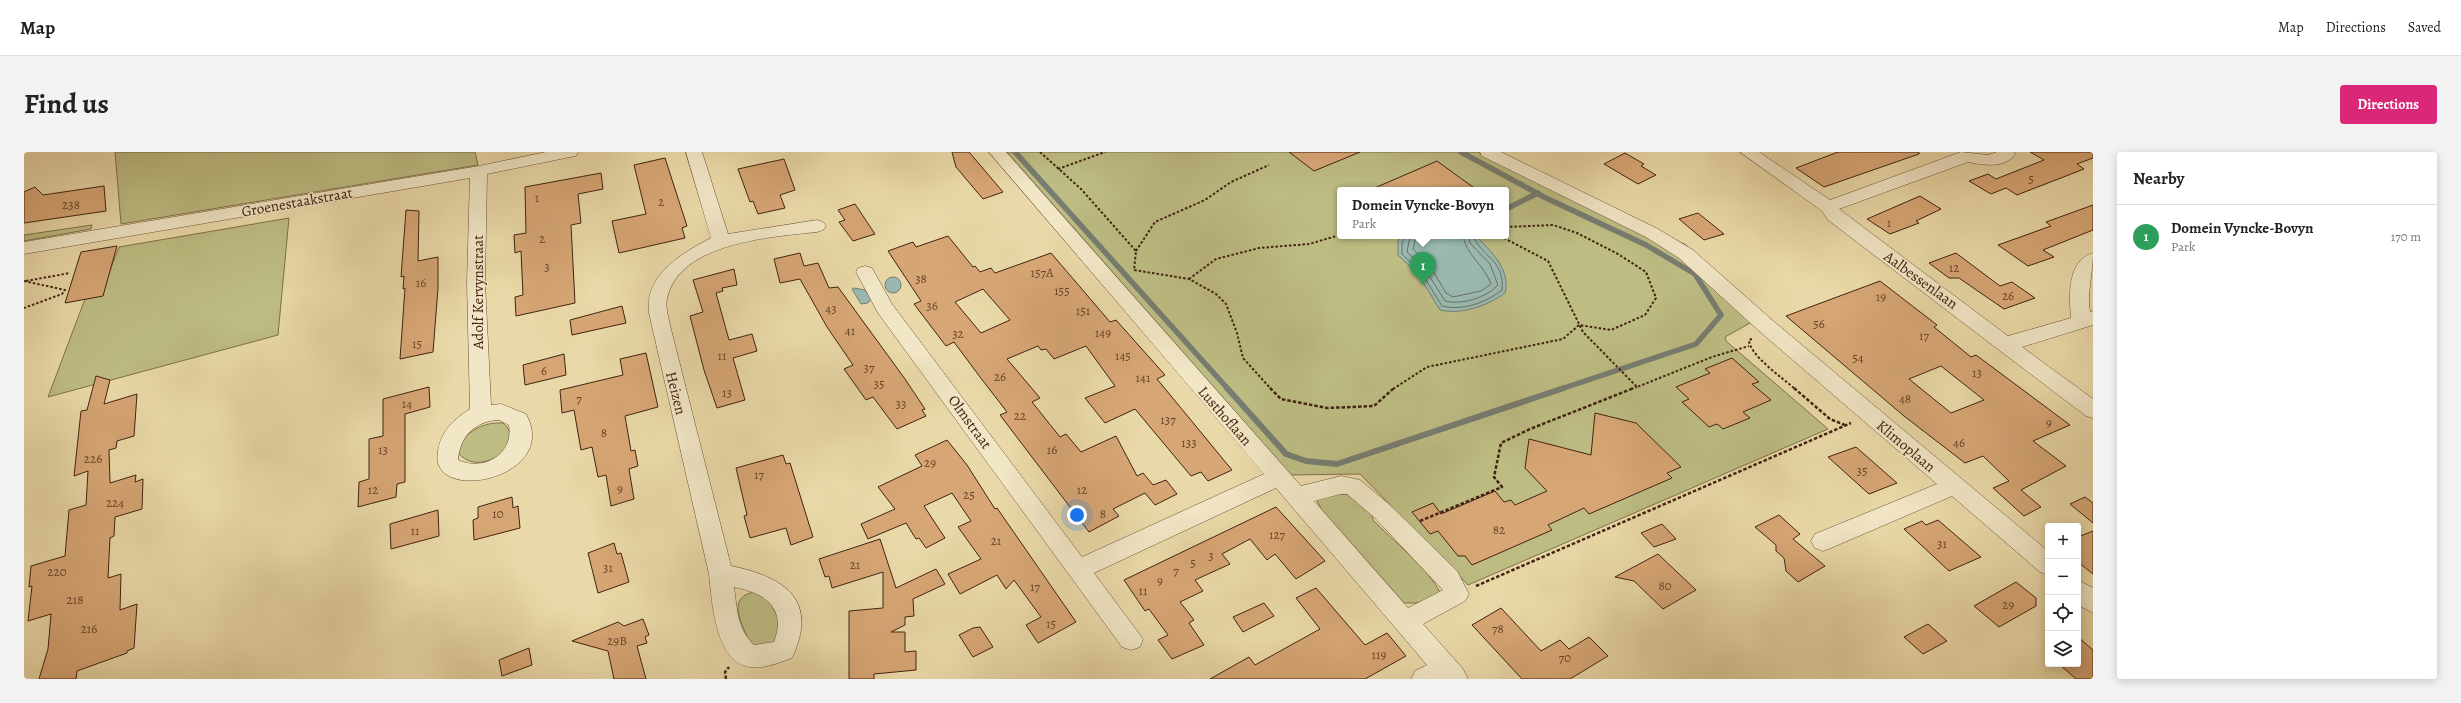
<!DOCTYPE html>
<html lang="en">
<head>
<meta charset="utf-8">
<style>
	body { margin:0; font-family:Alegreya,serif; background:#f2f2f2; color:#222 }
	.controls { position:absolute; right:12px; bottom:12px; display:grid; overflow:hidden; border-radius:4px; box-shadow:0 2px 10px #0003 }
	.controls button { width:36px; height:36px; display:grid; place-items:center; padding:0; border:0; border-bottom:1px solid #e0e0e0; background:#fff; color:#222; font:20px sans-serif }
	.you { position:absolute; left:1053px; top:363px; width:14px; height:14px; margin:-10px; border:3px solid #fff; border-radius:50%; background:#1a73e8; box-shadow:0 0 0 6px #1a73e833 }
	.badge { display:grid; place-items:center; width:26px; height:26px; border-radius:50%; background:#db2777; color:#fff; font-size:13px; font-weight:700 }
	.pin { position:absolute; translate:-50% -33px; filter:drop-shadow(0 1px 2px #0008) }
	.pin::after { content:''; position:absolute; top:21px; width:14px; height:12px; background:inherit; clip-path:polygon(0 0,100% 0,50% 100%) }
	.popup { position:absolute; left:1313px; top:35px; width:172px; height:52px; box-sizing:border-box; display:grid; place-content:center; border-radius:4px; background:#fff; filter:drop-shadow(0 1px 3px #0005); font-size:13px; white-space:nowrap; color:#767676 }
	.popup b { font-size:15px; color:#222 }
	.popup::after { content:''; position:absolute; left:50%; top:100%; margin-left:-8px; border:8px solid transparent; border-top-color:#fff }
	.list { margin:0; padding:0; list-style:none }
	h2 { display:flex; justify-content:space-between; align-items:center; height:52px; margin:0; padding:0 16px; font-size:17px }
	h2 small { font-size:13px; font-weight:400; color:#767676 }
	.list li { display:grid; grid-template-columns:26px 1fr auto; gap:12px; align-items:center; box-sizing:border-box; height:64px; padding:0 16px; border-top:1px solid #e0e0e0 }
	.list b { display:block; font-size:15px; white-space:nowrap }
	.list p { margin:0; font-size:13px; white-space:nowrap; color:#767676 }
	.list em { font-size:13px; font-style:normal; color:#767676 }
	.icon { flex:none; width:22px; height:22px; fill:none; stroke:currentColor; stroke-width:2; stroke-linecap:round; stroke-linejoin:round }
	.map { position:relative; flex:none; width:2069px; height:527px; overflow:hidden; border-radius:4px }
	header { display:flex; align-items:center; gap:24px; box-sizing:border-box; height:56px; padding:0 20px; background:#fff; border-bottom:1px solid #e0e0e0 }
	header strong { font-size:19px }
	nav { display:flex; gap:22px; margin-inline-start:auto; font-size:14px }
	.intro { display:flex; align-items:center; justify-content:space-between; box-sizing:border-box; height:96px; padding:0 24px }
	h1 { margin:0; font-size:28px }
	.button { padding:10px 18px; border-radius:4px; background:#db2777; color:#fff; font-size:14px; font-weight:700 }
	main { display:flex; gap:24px; padding:0 24px }
	aside { flex:1; background:#fff; border-radius:4px; box-shadow:0 2px 10px #0003 }
	.map>svg:first-child { display:block }
</style>
</head>
<body>
<header>
<strong>Map</strong>
<nav><a>Map</a><a>Directions</a><a>Saved</a></nav>
</header>
<div class="intro"><h1>Find us</h1><a class="button">Directions</a></div>
<main>
<div class="map">
<svg width="2069" height="527" viewBox="0 0 2069 527">
	<rect width="100%" height="100%" fill="#ead9a8"/>
	<filter id="stains"><feTurbulence type="fractalNoise" baseFrequency=".005" numOctaves="4"/><feColorMatrix values="0 0 0 0 .2 0 0 0 0 .09 0 0 0 0 .02 0 0 0 .5 -.17"/></filter>
	<radialGradient id="worn" r=".72"><stop offset=".6" stop-color="#630" stop-opacity="0"/><stop offset="1" stop-color="#630" stop-opacity=".3"/></radialGradient>
	<g fill="#bdbd83" stroke="#80704a" fill-rule="evenodd">
		<polygon points="91,0 451,0 454,13 97,72"/>
		<path d="M 983,0 L 1469,0 L 1662,93 L 1690,126 L 1735,166 L 1701,185 L 1702,189 L 1804,277 L 1444,433 L 1336,322 L 1267,323 ZM 1316,38 L 1482,38 L 1482,84 L 1316,84 Z"/>
		<polygon points="265,66 254,183 24,245 61,147 76,144 95,95"/>
		<polygon points="68,73 67,77 0,89 0,83"/>
		<path d="M 479,271 C 490,280 485,288 482,300 C 466,309 450,317 435,302 L 434,293 C 446,278 459,270 479,271 Z"/>
		<path d="M 1297,342 L 1323,342 L 1347,358 L 1349,368 C 1366,386 1408,420 1416,441 L 1398,451 L 1380,451 L 1298,358 L 1294,351 L 1293,345 Z"/>
		<path d="M 730,440 L 745,448 L 755,468 L 754,488 C 744,496 738,496 726,492 C 719,473 701,446 730,440 Z"/>
	</g>
	<g fill="#9ab9b1" stroke="#777d71">
		<path d="M 1378,84 L 1452,84 C 1467,99 1487,118 1481,141 C 1463,154 1438,163 1416,158 L 1394,122 L 1374,103 L 1374,89 Z"/>
		<circle cx="869" cy="133" r="8"/>
		<polygon points="830,136 841,138 847,147 844,151 837,152 828,137"/>
	</g>
	<g fill="none" stroke-linecap="round" stroke-linejoin="round">
		<g stroke="#6e6e61" stroke-width="1">
			<path d="M 1381,84 L 1378,91 L 1378,102 L 1397,120 L 1418,154 C 1439,159 1461,151 1478,138 C 1481,106 1455,104 1450,84"/>
			<path d="M 1386,84 L 1383,100 L 1401,117 L 1421,149 C 1438,153 1462,146 1474,133 L 1466,112 L 1446,91 L 1445,84"/>
			<path d="M 1392,84 L 1389,97 L 1405,112 L 1422,141 L 1429,145 L 1457,139 L 1467,132 C 1461,114 1442,103 1439,84"/>
		</g>
		<g stroke="#777d71" stroke-width="5.5">
			<polyline points="991,0 1204,237"/>
			<polyline points="1437,0 1520,45 1622,93 1671,122 1697,163 1672,192 1537,237"/>
			<polyline points="1482,57 1514,41"/>
		</g>
		<polyline stroke="#777d71" stroke-width="6" points="1203,236 1262,302 1282,309 1313,312 1540,236"/>
	</g>
	<g fill="#d7a675" stroke="#422211" fill-rule="evenodd">
		<polygon points="928,0 945,0 979,40 959,47 932,15"/>
		<polygon points="1265,0 1336,0 1290,19"/>
		<polygon points="1814,0 1895,0 1895,2 1800,35 1772,16"/>
		<polygon points="2006,0 2069,0 2069,6 2053,12 2060,17 1993,43 1982,36 1967,42 1945,29 1964,22 1972,27 2020,8"/>
		<polygon points="1601,1 1620,12 1617,14 1632,23 1614,32 1580,12"/>
		<polygon points="641,6 663,74 658,76 661,86 595,101 588,69 622,62 610,13"/>
		<polygon points="760,7 771,38 756,43 761,56 734,62 729,49 726,50 714,17"/>
		<polygon points="1413,9 1453,38 1346,38"/>
		<polygon points="577,21 579,37 554,42 557,71 547,73 551,151 492,164 491,145 499,143 497,99 491,101 490,83 502,81 501,35"/>
		<polygon points="80,34 82,59 0,71 0,40 11,35 19,43"/>
		<polygon points="1896,44 1917,57 1892,69 1895,71 1866,82 1843,67"/>
		<polygon points="831,52 851,82 829,89 815,70 821,68 814,58"/>
		<polygon points="2069,53 2069,78 2019,98 2030,105 2004,114 1974,93 2027,74 2022,70"/>
		<polygon points="382,58 395,59 394,109 414,105 414,136 409,200 376,207 381,136 379,137 380,124 377,125"/>
		<polygon points="1674,61 1700,82 1680,88 1655,67"/>
		<path d="M 924,84 L 949,115 L 951,114 L 956,120 L 967,116 L 971,121 L 1027,101 L 1086,170 L 1092,168 L 1141,223 L 1133,227 L 1208,318 L 1184,329 L 1177,320 L 1167,324 L 1111,257 L 1081,271 L 1061,246 L 1091,234 L 1062,194 L 1030,207 L 1022,197 L 1017,198 L 1014,194 L 983,207 L 1016,246 L 1008,250 L 1036,285 L 1042,282 L 1057,300 L 1092,284 L 1113,324 L 1119,321 L 1129,333 L 1142,328 L 1153,342 L 1131,353 L 1121,341 L 1089,357 L 1095,364 L 1065,380 L 976,263 L 983,260 L 956,225 L 930,190 L 922,194 L 890,152 L 897,149 L 864,99 L 889,90 L 892,95 ZM 959,137 L 986,168 L 957,181 L 931,150 Z"/>
		<polygon points="93,94 79,144 41,151 57,100"/>
		<polygon points="776,101 780,114 794,111 805,136 814,135 881,227 901,257 898,258 902,264 873,277 849,245 842,248 820,217 829,213 803,175 776,127 756,131 750,107"/>
		<polygon points="1932,101 1976,134 1988,130 2011,146 1980,157 1935,126 1925,126 1905,111"/>
		<polygon points="710,117 713,133 698,136 699,139 692,141 705,188 728,182 733,199 709,206 721,248 693,256 680,218 666,164 679,160 669,128"/>
		<path d="M 1856,129 L 1913,173 L 1910,175 L 1947,205 L 1952,203 L 2046,273 L 2009,289 L 2042,314 L 1997,338 L 2017,355 L 2000,364 L 1969,336 L 1985,329 L 1959,304 L 1941,311 L 1880,264 L 1762,164 ZM 1917,214 L 1960,248 L 1927,261 L 1885,227 Z"/>
		<polygon points="598,154 602,171 548,183 546,168"/>
		<polygon points="622,201 634,255 601,264 607,299 611,298 614,314 605,317 610,347 587,354 582,323 574,325 568,295 557,298 550,258 538,261 536,238 599,223 596,207"/>
		<polygon points="540,202 542,223 501,233 499,213"/>
		<polygon points="1708,206 1735,230 1728,232 1747,248 1719,260 1726,266 1699,277 1693,272 1685,275 1658,250 1665,247 1652,235 1686,221 1681,217"/>
		<polygon points="72,224 86,228 80,252 113,242 110,284 93,289 92,296 85,298 86,331 112,323 111,330 119,327 118,357 91,365 90,384 86,386 84,426 97,422 96,458 113,452 110,496 103,499 103,501 53,519 52,527 15,527 24,497 27,462 4,469 8,434 5,435 7,414 41,404 45,358 62,353 64,319 50,324 57,259 63,258"/>
		<polygon points="405,235 406,255 381,262 381,330 373,332 372,345 334,355 335,330 345,327 345,287 359,284 359,247"/>
		<polygon points="1571,261 1612,271 1657,315 1643,321 1648,326 1565,362 1560,356 1524,373 1528,378 1448,413 1441,404 1434,404 1414,379 1406,382 1388,360 1409,351 1417,362 1471,339 1480,350 1487,348 1491,353 1523,339 1501,316 1505,287 1567,303"/>
		<polygon points="923,288 943,313 971,357 973,356 1052,470 1014,491 1002,473 1017,465 990,428 982,437 973,423 936,442 924,422 957,407 934,375 947,369 928,341 900,354 921,386 902,396 895,386 892,387 882,371 844,387 837,372 871,357 854,335 898,314 891,303"/>
		<polygon points="1832,295 1873,331 1845,342 1804,305"/>
		<polygon points="759,303 762,312 766,311 789,385 767,393 762,376 726,386 720,364 723,363 712,316"/>
		<polygon points="488,345 489,356 494,354 496,376 450,388 449,368 454,366 454,355"/>
		<polygon points="2061,345 2069,351 2069,371 2046,352"/>
		<polygon points="1252,355 1301,409 1272,427 1251,402 1243,408 1226,387 1198,402 1206,412 1171,428 1179,439 1156,450 1170,468 1165,471 1180,493 1148,507 1134,488 1144,483 1125,457 1121,459 1100,428"/>
		<polygon points="414,358 415,384 367,397 366,372"/>
		<polygon points="1755,363 1776,382 1769,387 1801,414 1774,430 1762,419 1760,406 1752,399 1752,393 1731,375"/>
		<polygon points="1914,368 1957,405 1925,419 1880,377 1898,369 1902,373"/>
		<polygon points="1638,372 1652,387 1630,395 1617,381"/>
		<polygon points="2069,379 2069,422 2054,410 2054,385"/>
		<polygon points="856,387 872,436 912,417 921,432 889,447 890,464 881,465 881,473 867,480 881,480 881,500 892,499 892,518 850,522 850,527 825,527 825,459 859,456 859,420 808,436 805,424 801,425 795,407"/>
		<polygon points="590,391 593,402 597,401 605,430 574,441 564,401"/>
		<polygon points="1634,402 1672,438 1639,457 1610,429 1591,425"/>
		<polygon points="1992,430 2012,446 2012,454 1975,475 1950,454"/>
		<polygon points="1292,436 1341,493 1363,481 1382,504 1341,527 1186,527 1225,505 1231,513 1296,477 1272,446"/>
		<polygon points="1240,451 1250,464 1219,480 1209,465"/>
		<polygon points="1477,456 1517,499 1536,488 1545,497 1565,485 1584,504 1546,527 1498,527 1448,473"/>
		<polygon points="619,467 625,483 621,485 623,491 613,494 622,527 590,527 584,499 548,489 594,470 600,474"/>
		<polygon points="1904,472 1923,489 1899,502 1880,485"/>
		<polygon points="956,475 969,495 949,505 935,483 949,476"/>
		<polygon points="2054,485 2069,498 2069,527 2052,527 2035,512 2054,512"/>
		<polygon points="505,496 508,513 478,524 475,508"/>
	</g>
	<g fill="none" stroke-linecap="round" stroke-linejoin="round">
		<g stroke="#6c5037" stroke-width="1">
			<g id="minor">
				<path d="M 522,0 L 554,0 L 552,4 L 546,5 L 463,22 L 461,130 L 467,253 L 477,252 L 502,262 C 538,327 403,354 414,299 C 417,279 430,267 446,257 L 443,130 L 446,26 L 0,102 L 0,90 L 455,14 ZM 475,268 L 485,273 C 490,302 460,320 434,308 C 436,284 451,269 475,268 Z"/>
				<path d="M 662,0 L 678,0 L 704,82 L 793,68 L 799,70 L 802,74 L 799,78 L 793,80 C 748,85 655,90 643,147 C 641,156 645,167 647,177 L 707,414 C 761,425 795,448 768,506 C 754,511 740,517 726,515 C 691,511 688,449 685,422 L 625,161 C 620,123 658,101 687,86 ZM 710,435 C 741,441 763,456 750,490 L 730,493 C 713,477 713,456 710,435 Z"/>
				<path d="M 965,0 L 982,0 L 1277,334 L 1317,324 L 1336,328 L 1367,354 L 1433,419 L 1445,442 L 1441,449 L 1399,472 L 1439,517 L 1444,527 L 1387,527 L 1391,519 L 1403,513 L 1252,336 L 1070,421 L 1119,487 L 1116,495 L 1107,498 L 1098,495 L 854,161 L 832,120 L 834,116 L 841,114 L 848,116 L 868,152 L 1058,405 L 1240,322 ZM 1317,342 L 1323,342 L 1351,366 L 1419,438 L 1384,456 L 1290,349 Z"/>
				<polygon points="1456,0 1477,0 1634,77 1669,98 1748,168 2024,399 2024,423 2016,420 1928,344 1807,396 1799,399 1791,396 1787,389 1791,382 1913,332 1734,178 1655,106 1622,85 1458,4"/>
				<path d="M 1716,0 L 1735,0 L 1806,48 L 1937,0 L 1964,3 L 1973,0 L 1990,0 L 1991,2 C 1981,17 1959,13 1944,10 L 1815,57 L 1984,184 L 2047,166 C 2045,145 2043,108 2069,101 C 2069,121 2063,139 2066,160 L 2069,159 L 2069,173 L 1998,195 L 2069,247 L 2069,266 L 2062,264 L 1804,68 L 1798,59 Z"/>
				<polygon points="2054,428 2069,436 2069,461 2054,453"/>
			</g>
		</g>
		<g stroke="#422211" stroke-width="2" stroke-dasharray="2.5 2" stroke-linecap="butt">
			<polyline points="1016,0 1057,37 1112,99 1110,118 1165,127 1192,142 1202,152 1213,181 1219,206 1247,237"/>
			<polyline points="1034,17 1081,0"/>
			<polyline points="1476,84 1524,109 1559,180 1613,235 1688,205 1725,194"/>
			<polyline points="1112,99 1131,70 1181,48 1207,30 1245,13"/>
			<polyline points="1165,127 1192,107 1235,96 1285,92 1316,83"/>
			<polyline points="0,129 41,138 38,142 0,156"/>
			<polyline points="2,129 46,121"/>
			<path d="M 1728,187 L 1725,188 C 1725,203 1760,227 1771,237"/>
			<polyline points="1369,237 1403,215 1539,187 1555,173 1587,178 1621,163 1632,146 1622,120 1594,102 1553,81 1529,73 1482,75"/>
			<polyline points="1607,237 1613,235"/>
		</g>
		<g stroke="#422211" stroke-width="2.5" stroke-dasharray="3.5 2" stroke-linecap="butt">
			<polyline points="1246,236 1257,247 1303,256 1350,254 1370,236"/>
			<polyline points="1770,236 1806,267 1821,273"/>
			<polyline points="1396,369 1478,335 1470,325 1477,291 1506,277 1610,236"/>
			<polyline points="1452,434 1827,271"/>
			<polyline points="702,527 701,520 705,515"/>
		</g>
		<use href="#minor" fill="#f1e6c6" fill-rule="evenodd"/>
	</g>
	<g text-anchor="middle" dominant-baseline="central" stroke-width="3" stroke-linejoin="round" paint-order="stroke">
		<g font-size="13" fill="#67432a">
			<text x="2007" y="26">5</text>
			<text x="513" y="45">1</text>
			<text x="637" y="49">2</text>
			<text x="47" y="52">238</text>
			<text x="1865" y="70">1</text>
			<text x="518" y="86">2</text>
			<text x="523" y="114">3</text>
			<text x="1930" y="115">12</text>
			<text x="1018" y="120">157A</text>
			<text x="897" y="126">38</text>
			<text x="397" y="130">16</text>
			<text x="1038" y="138">155</text>
			<text x="1984" y="143">26</text>
			<text x="1857" y="144">19</text>
			<text x="908" y="153">36</text>
			<text x="807" y="156">43</text>
			<text x="1059" y="158">151</text>
			<text x="1795" y="171">56</text>
			<text x="826" y="178">41</text>
			<text x="1079" y="180">149</text>
			<text x="934" y="181">32</text>
			<text x="1900" y="183">17</text>
			<text x="393" y="191">15</text>
			<text x="698" y="203">11</text>
			<text x="1099" y="203">145</text>
			<text x="1834" y="205">54</text>
			<text x="845" y="215">37</text>
			<text x="520" y="218">6</text>
			<text x="1953" y="220">13</text>
			<text x="976" y="224">26</text>
			<text x="1119" y="225">141</text>
			<text x="855" y="231">35</text>
			<text x="703" y="240">13</text>
			<text x="555" y="246">7</text>
			<text x="1881" y="246">48</text>
			<text x="383" y="251">14</text>
			<text x="877" y="251">33</text>
			<text x="996" y="263">22</text>
			<text x="1144" y="267">137</text>
			<text x="2025" y="270">9</text>
			<text x="580" y="280">8</text>
			<text x="1165" y="290">133</text>
			<text x="1935" y="290">46</text>
			<text x="359" y="297">13</text>
			<text x="1028" y="297">16</text>
			<text x="69" y="306">226</text>
			<text x="906" y="310">29</text>
			<text x="1838" y="318">35</text>
			<text x="735" y="322">17</text>
			<text x="596" y="336">9</text>
			<text x="349" y="337">12</text>
			<text x="1058" y="337">12</text>
			<text x="945" y="342">25</text>
			<text x="91" y="350">224</text>
			<text x="474" y="361">10</text>
			<text x="1079" y="361">8</text>
			<text x="1475" y="377">82</text>
			<text x="391" y="378">11</text>
			<text x="1253" y="382">127</text>
			<text x="972" y="388">21</text>
			<text x="1918" y="391">31</text>
			<text x="1187" y="403">3</text>
			<text x="1169" y="410">5</text>
			<text x="831" y="412">21</text>
			<text x="584" y="415">31</text>
			<text x="1152" y="418">7</text>
			<text x="33" y="419">220</text>
			<text x="1136" y="428">9</text>
			<text x="1641" y="433">80</text>
			<text x="1011" y="434">17</text>
			<text x="1119" y="438">11</text>
			<text x="51" y="447">218</text>
			<text x="1984" y="452">29</text>
			<text x="1027" y="471">15</text>
			<text x="65" y="476">216</text>
			<text x="1474" y="476">78</text>
			<text x="593" y="488">29B</text>
			<text x="1355" y="502">119</text>
			<text x="1541" y="505">70</text>
		</g>
		<g font-size="15" fill="#422211" stroke="#f1e6c6">
			<text transform="translate(273 50) rotate(-10)">Groenestaakstraat</text>
			<text transform="translate(1897 128) rotate(36)">Aalbessenlaan</text>
			<text transform="translate(454 140) rotate(-90)">Adolf Kervynstraat</text>
			<text transform="translate(652 241) rotate(76)">Heizen</text>
			<text transform="translate(1201 264) rotate(49)">Lusthoflaan</text>
			<text transform="translate(946 270) rotate(54)">Olmstraat</text>
			<text transform="translate(1882 294) rotate(40)">Klimoplaan</text>
		</g>
	</g>
	<rect width="100%" height="100%" filter="url(#stains)"/>
	<rect width="100%" height="100%" fill="url(#worn)"/>
</svg>
<div class="controls">
<button>+</button>
<button>−</button>
<button><svg class="icon" aria-label="locate" viewBox="0 0 24 24"><circle cx="12" cy="12" r="6"/><path d="M12 2v4M12 18v4M2 12h4M18 12h4"/></svg></button>
<button><svg class="icon" aria-label="layers" viewBox="0 0 24 24"><path d="M12 4l9 5-9 5-9-5zM3 14l9 5 9-5"/></svg></button>
</div>
<div class="you"></div>
<div class="pin badge" style="left:1399px;top:133px;background:#2e9e5b">1</div>
<div class="popup"><b>Domein Vyncke-Bovyn</b>Park</div>
</div>
<aside>
<h2>Nearby<small></small></h2>
<ul class="list">
<li><span class="badge" style="background:#2e9e5b">1</span><div><b>Domein Vyncke-Bovyn</b><p>Park</p></div><em>170 m</em></li>
</ul>
</aside>
</main>
</body>
</html>
